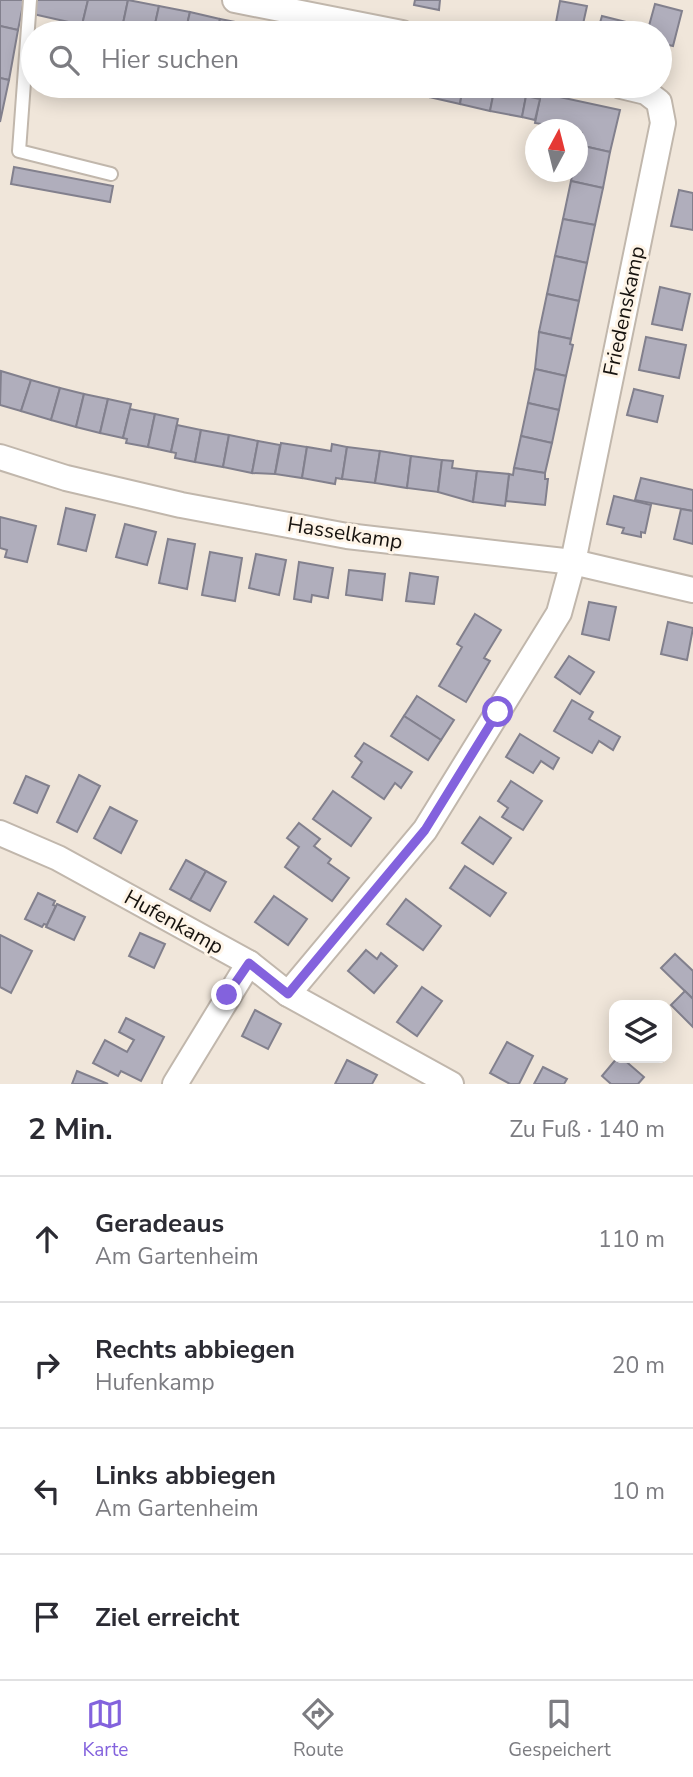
<!DOCTYPE html>
<html lang="de">
<head>
<meta charset="utf-8">
<style>
	body { margin:0; font-family:"Nunito Sans",sans-serif; background:#f2f2f3; color:#2b2b33 }
	.controls { position:absolute; right:21px; bottom:21px; display:grid; overflow:hidden; border-radius:14px; box-shadow:0 4px 18px #0003 }
	.controls button { width:63px; height:63px; display:grid; place-items:center; padding:0; border:0; border-bottom:2px solid #e1e1e2; background:#fff; color:#2b2b33; font:35px sans-serif }
	.compass { position:absolute; left:525px; top:119px; width:63px; height:63px; border-radius:50%; background:#fff; box-shadow:0 4px 18px #0003; rotate:7deg }
	.stop { position:absolute; width:21px; height:21px; margin:-16px; border:5px solid #8362dd; border-radius:50%; background:#fff }
	.stop.end { background:#8362dd; border-color:#fff; box-shadow:0 2px 7px #0008 }
	.list { margin:0; padding:0; list-style:none }
	h2 { display:flex; justify-content:space-between; align-items:center; height:91px; margin:0; padding:0 28px; font-size:30px }
	h2 small { font-size:23px; font-weight:400; color:#7c7c81 }
	.list li { display:grid; grid-template-columns:46px 1fr auto; gap:21px; align-items:center; box-sizing:border-box; height:126px; padding:0 28px; border-top:2px solid #e1e1e2 }
	.list b { display:block; font-size:26px; white-space:nowrap }
	.list p { margin:0; font-size:23px; white-space:nowrap; color:#7c7c81 }
	.list em { font-size:23px; font-style:normal; color:#7c7c81 }
	.icon { flex:none; width:38px; height:38px; fill:none; stroke:currentColor; stroke-width:2; stroke-linecap:round; stroke-linejoin:round }
	.map { position:relative; flex:none; width:693px; height:1084px; overflow:hidden }
	.search { position:absolute; background:#fff; box-shadow:0 4px 18px #0003; left:21px; right:21px; top:21px; height:77px; display:flex; align-items:center; gap:18px; box-sizing:border-box; padding:0 24px; border-radius:38px; color:#7c7c81; font-size:26px }
	.sheet { height:595px; background:#fff }
	nav { display:flex; justify-content:space-around; align-items:center; box-sizing:border-box; height:98px; border-top:2px solid #e1e1e2; background:#fff; font-size:19px; color:#7c7c81 }
	nav a { display:grid; justify-items:center; gap:4px }
	nav .on { color:#8362dd }
	.map>svg:first-child { display:block }
</style>
</head>
<body>
<div class="map">
<svg width="693" height="1084" viewBox="0 0 693 1084">
	<rect width="100%" height="100%" fill="#f0e6da"/>
	<g fill="#b0aebc" stroke="#82808d" stroke-width="2">
		<polygon points="0,0 24,0 18,30 0,26"/>
		<polygon points="36,0 88,0 82,25 33,14"/>
		<polygon points="88,0 128,0 121,33 82,25"/>
		<polygon points="128,0 159,6 153,33 121,33"/>
		<polygon points="415,0 440,0 439,10 414,5"/>
		<polygon points="560,1 587,6 581,33 554,33"/>
		<polygon points="655,4 682,11 673,46 660,43 660,33 647,33"/>
		<polygon points="159,6 190,12 185,33 153,33"/>
		<polygon points="190,12 220,19 217,33 185,33"/>
		<polygon points="602,16 630,23 627,33 597,33"/>
		<polygon points="220,19 251,25 250,33 217,33"/>
		<polygon points="251,25 282,32 282,33 250,33"/>
		<polygon points="0,26 18,30 9,80 0,78"/>
		<polygon points="0,78 9,80 0,122"/>
		<polygon points="399,86 431,86 429,97 398,91"/>
		<polygon points="431,86 463,86 460,104 429,97"/>
		<polygon points="463,86 495,86 490,111 460,104"/>
		<polygon points="495,86 528,86 522,117 490,111"/>
		<polygon points="541,93 620,110 610,152 579,145 582,133 578,130 535,123"/>
		<polygon points="526,96 540,99 535,120 522,117"/>
		<polygon points="579,145 610,152 603,188 571,181 573,172 578,172"/>
		<polygon points="14,167 113,186 110,202 11,184"/>
		<polygon points="571,181 603,188 595,225 563,219"/>
		<polygon points="679,190 693,193 693,230 671,226"/>
		<polygon points="563,219 595,225 587,263 555,256"/>
		<polygon points="555,256 587,263 579,301 547,294"/>
		<polygon points="660,287 690,294 682,330 652,324"/>
		<polygon points="547,294 579,301 571,339 539,332"/>
		<polygon points="539,332 571,339 570,344 573,345 566,376 535,369"/>
		<polygon points="646,337 686,345 679,378 639,370"/>
		<polygon points="535,369 566,376 559,410 528,403"/>
		<polygon points="1,371 31,380 21,411 0,405"/>
		<polygon points="31,380 60,388 51,420 21,411"/>
		<polygon points="60,388 84,394 76,427 51,420"/>
		<polygon points="634,389 663,396 657,422 627,415"/>
		<polygon points="84,394 108,399 100,433 76,427"/>
		<polygon points="108,399 131,404 123,438 100,433"/>
		<polygon points="528,403 559,410 552,443 521,436"/>
		<polygon points="130,409 155,414 148,447 126,443 127,439 123,438"/>
		<polygon points="155,414 178,419 171,452 148,447"/>
		<polygon points="177,425 201,430 195,462 175,458 176,453 171,452"/>
		<polygon points="201,430 229,435 223,467 195,462"/>
		<polygon points="229,435 258,441 252,473 223,467"/>
		<polygon points="521,436 552,443 545,473 514,468"/>
		<polygon points="258,441 280,445 275,474 252,473"/>
		<polygon points="281,443 307,447 302,478 275,474"/>
		<polygon points="332,444 347,447 342,479 336,478 335,484 302,478 307,447 331,451"/>
		<polygon points="347,447 380,451 375,483 342,479"/>
		<polygon points="380,451 411,456 407,488 375,483"/>
		<polygon points="411,456 442,460 438,492 407,488"/>
		<polygon points="442,460 453,461 452,468 477,471 473,502 438,492"/>
		<polygon points="514,468 545,473 545,479 548,479 545,505 506,501 509,474 513,475"/>
		<polygon points="477,471 509,474 505,506 473,502"/>
		<polygon points="641,478 693,490 693,511 635,500"/>
		<polygon points="614,496 651,505 645,533 641,532 641,537 622,533 624,528 607,524"/>
		<polygon points="66,508 95,515 86,551 58,544"/>
		<polygon points="681,509 693,511 693,544 674,539"/>
		<polygon points="0,517 36,526 27,562 5,557 7,550 0,548"/>
		<polygon points="125,524 156,532 147,565 116,557"/>
		<polygon points="168,539 195,544 187,589 159,583"/>
		<polygon points="210,552 242,558 235,601 202,595"/>
		<polygon points="256,554 286,560 279,595 249,588"/>
		<polygon points="299,562 333,568 328,598 312,595 311,602 294,599"/>
		<polygon points="349,570 385,574 382,600 346,595"/>
		<polygon points="410,573 438,577 434,604 406,601"/>
		<polygon points="589,602 616,607 609,640 582,634"/>
		<polygon points="475,614 501,630 484,658 490,661 466,702 439,686 462,647 457,644"/>
		<polygon points="668,622 693,628 687,660 661,654"/>
		<polygon points="569,656 594,672 580,694 555,677"/>
		<polygon points="417,696 454,720 441,740 404,716"/>
		<polygon points="572,700 593,712 589,719 620,737 613,750 599,741 592,753 554,731"/>
		<polygon points="404,716 441,740 428,760 391,736"/>
		<polygon points="520,734 559,758 553,769 541,761 533,773 506,757"/>
		<polygon points="364,743 412,772 401,788 395,783 384,799 352,777 362,762 355,756"/>
		<polygon points="79,775 100,786 77,832 57,822"/>
		<polygon points="26,776 49,786 37,813 14,803"/>
		<polygon points="511,781 542,801 523,830 502,817 508,808 498,801"/>
		<polygon points="333,791 371,818 351,846 313,819"/>
		<polygon points="110,807 137,821 121,853 94,838"/>
		<polygon points="480,817 511,838 493,864 462,843"/>
		<polygon points="299,823 320,839 314,846 331,859 328,863 349,878 332,901 285,867 299,847 287,838"/>
		<polygon points="186,860 206,871 190,900 170,889"/>
		<polygon points="465,866 506,893 490,916 450,888"/>
		<polygon points="206,871 226,882 210,911 190,900"/>
		<polygon points="38,893 55,901 53,905 56,906 47,925 44,924 42,927 25,919"/>
		<polygon points="274,896 307,919 288,945 255,922"/>
		<polygon points="406,899 441,926 423,950 387,924"/>
		<polygon points="57,904 85,917 74,940 46,927"/>
		<polygon points="140,933 165,944 154,968 129,956"/>
		<polygon points="0,935 32,951 11,993 0,987"/>
		<polygon points="366,950 377,959 381,953 397,966 374,993 348,971"/>
		<polygon points="675,954 693,971 693,999 661,968"/>
		<polygon points="422,987 442,1001 417,1036 397,1022"/>
		<polygon points="685,991 693,999 693,1027 671,1005"/>
		<polygon points="255,1010 281,1024 268,1049 242,1036"/>
		<polygon points="126,1018 164,1037 141,1081 121,1071 118,1076 93,1063 105,1040 127,1052 134,1040 119,1032"/>
		<polygon points="507,1042 533,1056 519,1084 510,1084 490,1073"/>
		<polygon points="617,1058 622,1058 644,1077 638,1084 611,1084 602,1076"/>
		<polygon points="347,1060 377,1075 372,1084 335,1084"/>
		<polygon points="543,1067 567,1079 564,1084 534,1084"/>
		<polygon points="77,1071 108,1084 72,1084"/>
	</g>
	<g fill="none" stroke-linecap="round" stroke-linejoin="round">
		<g stroke="#c1b7ac" stroke-width="16">
			<polyline id="service" points="30,0 19,151 111,174"/>
		</g>
		<g stroke="#c1b7ac" stroke-width="28">
			<g id="minor">
				<polyline points="235,0 402,33"/>
				<polyline points="0,457 66,478 181,505 347,536 573,562 693,590"/>
				<polyline points="0,833 58,858 249,963 288,994 451,1084"/>
				<polyline points="288,994 425,830 559,613 573,562 663,123 659,102 646,92 621,86"/>
				<polyline points="175,1084 249,963"/>
			</g>
		</g>
		<use href="#service" stroke="#fff" stroke-width="12"/>
		<use href="#minor" stroke="#fff" stroke-width="24"/>
	</g>
	<g fill="none" stroke-linecap="round" stroke-linejoin="round">
		<polyline stroke="#8362dd" stroke-width="9" points="227,995 249,963 288,994 425,830 498,712"/>
	</g>
	<g text-anchor="middle" dominant-baseline="central" stroke-width="6" stroke-linejoin="round" paint-order="stroke">
		<g font-size="21" fill="#17130f" stroke="#fef4e7">
			<text transform="translate(624 311) rotate(-78)">Friedenskamp</text>
			<text transform="translate(345 533) rotate(9)">Hasselkamp</text>
			<text transform="translate(174 922) rotate(29)">Hufenkamp</text>
		</g>
	</g>
</svg>
<div class="controls">
<button><svg class="icon" aria-label="layers" viewBox="0 0 24 24"><path d="M12 4l9 5-9 5-9-5zM3 14l9 5 9-5"/></svg></button>
</div>
<svg class="compass" viewBox="-18 -18 36 36"><path d="M0-13l5 13h-10z" fill="#e53935"/><path d="M0 13l5-13h-10z" fill="#7c7c81"/></svg>
<div class="stop" style="left:498px;top:712px"></div>
<div class="stop end" style="left:227px;top:995px"></div>
<div class="search"><svg class="icon" aria-label="search" viewBox="0 0 24 24"><circle cx="10" cy="10" r="6"/><path d="M15 15l6 6"/></svg>Hier suchen</div>
</div>
<section class="sheet">
<h2>2 Min.<small>Zu Fuß · 140 m</small></h2>
<ul class="list">
<li><svg class="icon" aria-label="ahead" viewBox="0 0 24 24"><path d="M12 20V5M6 11l6-6 6 6"/></svg><div><b>Geradeaus</b><p>Am Gartenheim</p></div><em>110 m</em></li>
<li><svg class="icon" aria-label="right" viewBox="0 0 24 24"><path d="M7 20v-9h11M14 6l5 5-5 5"/></svg><div><b>Rechts abbiegen</b><p>Hufenkamp</p></div><em>20 m</em></li>
<li><svg class="icon" aria-label="left" viewBox="0 0 24 24"><path d="M17 20v-9H6M10 6l-5 5 5 5"/></svg><div><b>Links abbiegen</b><p>Am Gartenheim</p></div><em>10 m</em></li>
<li><svg class="icon" aria-label="arrive" viewBox="0 0 24 24"><path d="M6 21V4h12l-3 4 3 4H6"/></svg><div><b>Ziel erreicht</b></div></li>
</ul>
</section>
<nav>
<a class="on"><svg class="icon" aria-label="map" viewBox="0 0 24 24"><path d="M3 6l6-2 6 2 6-2v14l-6 2-6-2-6 2zM9 4v14M15 6v14"/></svg>Karte</a>
<a><svg class="icon" aria-label="directions" viewBox="0 0 24 24"><path d="M12 3l9 9-9 9-9-9zM9 14v-3h6M13 9l2 2-2 2"/></svg>Route</a>
<a><svg class="icon" aria-label="saved" viewBox="0 0 24 24"><path d="M7 4h10v16l-5-4-5 4z"/></svg>Gespeichert</a>
</nav>
</body>
</html>
